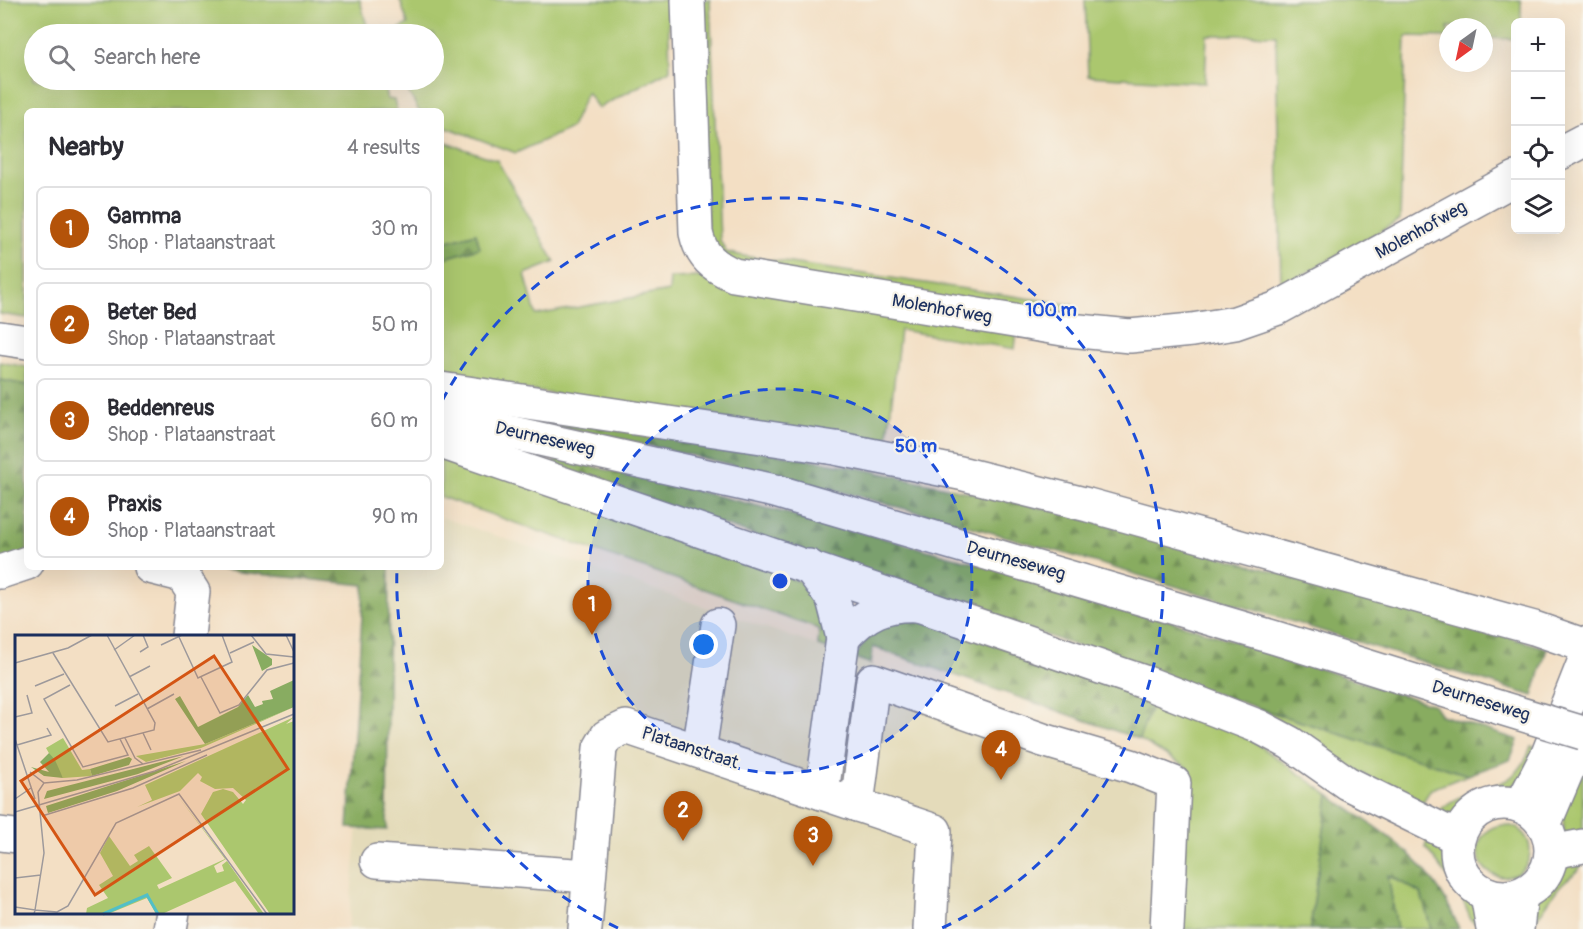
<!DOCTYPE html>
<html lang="en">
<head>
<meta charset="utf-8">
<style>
	body { margin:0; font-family:Pangolin,sans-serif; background:#f2f2f3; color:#2b2b33 }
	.controls { position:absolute; right:18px; top:18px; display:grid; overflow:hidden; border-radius:9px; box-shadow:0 6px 24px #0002 }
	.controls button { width:54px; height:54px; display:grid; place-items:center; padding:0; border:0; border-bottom:2px solid #e1e1e2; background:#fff; color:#2b2b33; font:30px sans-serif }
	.compass { position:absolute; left:1439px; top:18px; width:54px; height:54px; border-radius:50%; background:#fff; box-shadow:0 6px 24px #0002; rotate:213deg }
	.you { position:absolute; left:704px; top:645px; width:21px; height:21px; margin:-15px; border:4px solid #fff; border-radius:50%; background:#1a73e8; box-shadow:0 0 0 9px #1a73e833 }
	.badge { display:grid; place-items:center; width:39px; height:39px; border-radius:50%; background:#b45309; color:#fff; font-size:20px; font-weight:700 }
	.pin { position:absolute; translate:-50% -50px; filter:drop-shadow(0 2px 3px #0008) }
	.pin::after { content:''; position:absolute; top:32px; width:21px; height:18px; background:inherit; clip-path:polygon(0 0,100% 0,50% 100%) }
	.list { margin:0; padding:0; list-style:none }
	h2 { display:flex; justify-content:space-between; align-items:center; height:78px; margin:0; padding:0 24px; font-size:26px }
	h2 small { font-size:20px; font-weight:400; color:#7c7c81 }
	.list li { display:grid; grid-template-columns:39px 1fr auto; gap:18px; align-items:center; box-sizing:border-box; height:84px; margin:0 12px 12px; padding:0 12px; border:2px solid #e1e1e2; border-radius:9px }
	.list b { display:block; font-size:22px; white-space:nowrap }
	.list p { margin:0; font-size:20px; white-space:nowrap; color:#7c7c81 }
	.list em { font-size:20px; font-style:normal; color:#7c7c81 }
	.icon { flex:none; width:33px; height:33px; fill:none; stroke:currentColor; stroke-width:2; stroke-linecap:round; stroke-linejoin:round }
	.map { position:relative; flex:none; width:1583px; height:929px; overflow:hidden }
	.search { position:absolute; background:#fff; box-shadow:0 6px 24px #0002; left:24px; top:24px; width:420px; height:66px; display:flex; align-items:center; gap:15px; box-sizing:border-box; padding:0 21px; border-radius:33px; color:#7c7c81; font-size:22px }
	.panel { position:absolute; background:#fff; box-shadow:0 6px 24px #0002; left:24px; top:108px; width:420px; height:462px; border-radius:9px }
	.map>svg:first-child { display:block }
</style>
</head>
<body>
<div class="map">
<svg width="1583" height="929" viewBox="0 0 1583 929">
	<defs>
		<pattern id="forest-firs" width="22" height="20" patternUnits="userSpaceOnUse" patternTransform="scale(1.5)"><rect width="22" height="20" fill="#88ac61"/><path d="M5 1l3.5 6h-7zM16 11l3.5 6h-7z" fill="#6e8c53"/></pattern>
	</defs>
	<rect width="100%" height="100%" fill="#f7f3e8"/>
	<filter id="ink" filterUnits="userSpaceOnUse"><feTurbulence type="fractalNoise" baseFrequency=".0167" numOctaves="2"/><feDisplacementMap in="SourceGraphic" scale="12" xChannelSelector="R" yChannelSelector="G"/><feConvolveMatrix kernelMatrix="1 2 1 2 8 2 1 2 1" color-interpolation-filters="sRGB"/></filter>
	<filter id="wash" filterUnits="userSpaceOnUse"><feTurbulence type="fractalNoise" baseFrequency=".008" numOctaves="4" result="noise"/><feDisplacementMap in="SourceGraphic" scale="24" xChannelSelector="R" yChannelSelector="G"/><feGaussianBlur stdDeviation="1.35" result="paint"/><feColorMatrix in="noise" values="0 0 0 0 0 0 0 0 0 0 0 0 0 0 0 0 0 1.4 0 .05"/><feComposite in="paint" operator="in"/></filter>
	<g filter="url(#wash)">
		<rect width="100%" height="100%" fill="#f3dfc4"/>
		<polygon fill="#e4dbba" points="441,517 828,649 1198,786 1189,929 348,929 383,567 441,567"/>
		<g fill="#abc76e" stroke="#637b66" stroke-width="1.5">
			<polygon points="0,0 360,0 369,34 34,34 34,80 382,80 387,99 394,100 397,111 27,111 27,318 0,314"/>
			<polygon points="400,0 668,0 670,70 598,108 587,92 571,128 516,153 441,125 441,111 419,111 402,80 434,80 434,34 401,34 399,29 408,24"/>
			<polygon points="695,0 710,0 720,240 726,252 743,256 1073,305 1072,320 739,267 708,241"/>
			<polygon points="1085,0 1521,0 1521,22 1516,22 1515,39 1484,38 1484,27 1448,27 1448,37 1406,36 1400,220 1281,287 1276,35 1207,35 1205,83 1088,76"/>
			<polygon points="441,141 497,160 555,262 525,274 536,315 669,291 670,278 704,277 1017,329 1015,349 900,330 887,444 441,377 441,259 479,248 476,233 441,243"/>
			<polygon points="0,362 27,367 27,385 0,380"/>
			<polygon points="441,454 807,584 827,619 828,649 818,646 819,629 441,497"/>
			<polygon points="1154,698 1239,731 1329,795 1310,929 1182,929 1186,767 1139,739"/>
			<polygon points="1255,707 1468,775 1431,789 1419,808"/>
			<path d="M 1531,746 L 1542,749 C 1533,761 1523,779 1511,787 C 1486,803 1471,795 1451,823 L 1435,816 C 1465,778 1515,802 1531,746 Z"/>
			<polygon points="1583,764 1583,831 1564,835 1563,814"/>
			<circle cx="1504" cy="851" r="26"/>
			<polygon points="1429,836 1446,858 1453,879 1482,915 1481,927 1471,920 1459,891 1425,847"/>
			<path d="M 1580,858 L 1582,863 C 1578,874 1571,875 1563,883 C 1550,895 1542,917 1528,926 L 1532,906 L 1564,868 Z"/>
			<polygon points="1388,875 1421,893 1431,929 1397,929"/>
		</g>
		<g fill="url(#forest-firs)" stroke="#526e60" stroke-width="1.5">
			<polygon points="476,233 480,248 441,259 441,243"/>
			<polygon points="0,380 27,385 27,556 0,562"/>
			<path d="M 563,417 L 854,467 L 1065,513 L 1547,648 L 1533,696 C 1211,597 889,492 558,427 Z"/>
			<path d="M 560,459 C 759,504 957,555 1152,615 C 1246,644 1340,676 1434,705 L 1441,715 L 1518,740 L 1510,760 L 1468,775 L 1255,707 L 549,465 Z"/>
			<polygon points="193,567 389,567 387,830 348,828 364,585"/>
			<path d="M 898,620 L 923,620 L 1154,698 L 1139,739 L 873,647 L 871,664 L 855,658 C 865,638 877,627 898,620 Z"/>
			<path d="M 1329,795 C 1386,835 1433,860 1459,929 L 1431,929 L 1421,893 L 1388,875 L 1397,929 L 1310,929 Z"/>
		</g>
	</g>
	<g filter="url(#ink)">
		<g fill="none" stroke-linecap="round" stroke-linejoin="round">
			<g stroke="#878791" stroke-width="36">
				<g id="minor">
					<path d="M 688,0 L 696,233 C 701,256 713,266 734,275 L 1069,330 L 1130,336 L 1192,330 L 1235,323 L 1278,308 L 1516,178"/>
					<polyline points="1560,153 1583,141"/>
					<polyline points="809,566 833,599 843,638 822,793"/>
					<polyline points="150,567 182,575 193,592 188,636"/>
					<polyline points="0,572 27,563"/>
					<path d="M 843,638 C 864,613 886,603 918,605"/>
					<polyline points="699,751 718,625"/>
					<polyline points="857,805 873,680 1043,740 1131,766 1174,783 1167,929"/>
					<polyline points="0,834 16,836"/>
					<polyline points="377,861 589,876"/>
					<polyline points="170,929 173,912"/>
					<polyline points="585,929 600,748 607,736 626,727 935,831 930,929"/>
				</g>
			</g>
			<g stroke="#878791" stroke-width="36">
				<g id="major">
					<polyline points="0,338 27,342"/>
					<polyline points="441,389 835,448 960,473 1088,505 1534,628 1583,645"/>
					<polyline points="441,417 775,491 1276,638 1501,708"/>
					<polyline points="441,442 1144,682 1260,727 1290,743 1347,783 1458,838"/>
					<circle cx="1504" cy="850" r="47"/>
					<polyline points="1521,806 1548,754 1583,665"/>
					<polyline points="1544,825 1583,733"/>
					<polyline points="1552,852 1583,846"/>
					<polyline points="1487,894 1493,929"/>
					<polyline points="1517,929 1521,894"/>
				</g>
			</g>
			<use href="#minor" stroke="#fff" stroke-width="33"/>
			<use href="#major" stroke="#fff" stroke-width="33"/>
			<g stroke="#878791" stroke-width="36" stroke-linecap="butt">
				<polyline id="major-bridge" points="1501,708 1583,733"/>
			</g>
			<use href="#major-bridge" stroke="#fff" stroke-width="33"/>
		</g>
	</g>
	<circle cx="780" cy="581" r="192" fill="#1d4ed8" fill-opacity=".12"/>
	<g fill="none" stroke="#1d4ed8" stroke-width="3" stroke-dasharray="10 8">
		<circle cx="780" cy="581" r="192"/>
		<path d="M618 928A383 383 0 0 1 397 568M442 401A383 383 0 1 1 942 928"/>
	</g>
	<g text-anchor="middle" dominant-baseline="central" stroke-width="4.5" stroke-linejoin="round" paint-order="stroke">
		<g font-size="18" fill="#1b2f5e" stroke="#f7f3e8">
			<text transform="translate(1421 230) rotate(-29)">Molenhofweg</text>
			<text transform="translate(942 309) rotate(10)">Molenhofweg</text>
			<text transform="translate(545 439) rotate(13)">Deurneseweg</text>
			<text transform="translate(1016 561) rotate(16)">Deurneseweg</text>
			<text transform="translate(1481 701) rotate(17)">Deurneseweg</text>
			<text transform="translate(690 748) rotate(18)">Plataanstraat</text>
		</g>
	</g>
	<g transform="translate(15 635)">
		<rect width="279" height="279" fill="#f3dfc4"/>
		<path d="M 279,72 L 186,113 L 131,127 L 121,121 L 190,109 ZM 279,82 L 271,89 L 279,86 L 279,279 L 255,279 L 186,179 L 198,157 L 208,154 L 218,157 L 228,169 L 231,165 L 218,153 L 200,154 L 185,146 L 187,142 L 183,138 L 165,156 L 122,172 L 137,165 L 130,150 ZM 48,103 L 67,135 L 75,134 L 77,141 L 48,143 L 31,113 ZM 162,160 L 211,224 L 199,231 L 202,238 L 209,236 L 207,230 L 212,226 L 249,279 L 244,279 L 220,246 L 147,279 L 141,279 L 132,263 L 93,279 L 71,279 L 72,273 L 93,263 L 84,250 L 98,241 L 85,218 L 94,201 L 115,231 L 123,226 L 119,220 L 134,211 L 157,243 L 142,250 L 144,254 L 210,224 Z" fill="#abc76e"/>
		<path d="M 237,10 L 257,24 L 257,30 L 247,36 ZM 279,45 L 279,72 L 190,109 L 160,64 L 165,61 L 183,92 L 223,72 L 233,60 L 240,72 L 248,69 L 247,66 L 258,64 L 255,56 ZM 34,118 L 40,125 L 48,143 L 29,141 L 16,132 L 34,137 L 25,127 ZM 169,121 L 123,139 L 29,164 L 32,156 ZM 114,122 L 117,124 L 114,130 L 77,141 L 75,134 ZM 171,126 L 102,156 L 33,178 L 31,171 Z" fill="#88ac61"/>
		<path fill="none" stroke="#51bfc8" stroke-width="3" d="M 88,279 L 132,260 L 143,279"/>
		<path fill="none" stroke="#9d999b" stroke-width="1.5" d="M 236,0 L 251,19 L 279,22M 271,0 L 279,17M 164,2 L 183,43 L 217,27 L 207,0M 146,10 L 167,0M 99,15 L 120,0M 125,17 L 133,12 L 128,0M 38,18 L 93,107 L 139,95 L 140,88 L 92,0M 215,18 L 239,7M 0,28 L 53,13 L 77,0M 114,42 L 135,31M 186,42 L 205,78 L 224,70 L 252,35 L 279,28M 55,50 L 29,64 L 68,132 L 113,120 L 105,104M 20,51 L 49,39M 100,71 L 123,59M 132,74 L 159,59M 0,82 L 17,78 L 12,60M 128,98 L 136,115M 110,103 L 120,123 L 128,129M 0,104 L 20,164M 2,110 L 36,100 L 32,93M 15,137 L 29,148 L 23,157M 29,148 L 62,145 L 186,115M 0,164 L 16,153M 0,177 L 140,136 L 279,79M 27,181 L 118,153 L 192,120M 0,243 L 26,240M 0,272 L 20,275 L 29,218 L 23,157M 19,279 L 20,275 L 42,277 L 53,271 L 101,188 L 164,159 L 252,279"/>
		<path fill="#d45514" fill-opacity="0.15" stroke="#d45514" stroke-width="3" d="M 199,21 L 273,134 L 80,260 L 6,146 Z"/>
		<rect width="279" height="279" fill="none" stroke="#1b2f5e" stroke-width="3"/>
	</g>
	<circle cx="780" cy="581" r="9" fill="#1d4ed8" stroke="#f7f3e8" stroke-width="3"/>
	<g font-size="18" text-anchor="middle" font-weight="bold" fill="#1d4ed8" stroke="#f7f3e8" stroke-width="4.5" stroke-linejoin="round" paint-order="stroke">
		<text x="1051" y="316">100 m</text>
		<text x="916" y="452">50 m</text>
	</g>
</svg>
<div class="controls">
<button>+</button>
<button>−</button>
<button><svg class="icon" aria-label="locate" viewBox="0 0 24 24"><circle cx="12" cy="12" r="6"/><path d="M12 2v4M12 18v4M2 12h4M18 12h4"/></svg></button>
<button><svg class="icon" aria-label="layers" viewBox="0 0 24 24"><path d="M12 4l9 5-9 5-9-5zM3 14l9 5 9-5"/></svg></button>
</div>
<svg class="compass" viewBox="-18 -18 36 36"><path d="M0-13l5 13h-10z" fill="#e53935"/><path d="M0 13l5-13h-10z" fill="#7c7c81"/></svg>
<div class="you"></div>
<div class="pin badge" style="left:592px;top:635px">1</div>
<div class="pin badge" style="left:683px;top:841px">2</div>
<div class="pin badge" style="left:813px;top:866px">3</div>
<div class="pin badge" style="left:1001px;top:780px">4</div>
<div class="search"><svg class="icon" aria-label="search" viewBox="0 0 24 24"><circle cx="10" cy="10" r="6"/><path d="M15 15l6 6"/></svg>Search here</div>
<section class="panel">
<h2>Nearby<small>4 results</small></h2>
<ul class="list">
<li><span class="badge">1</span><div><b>Gamma</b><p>Shop · Plataanstraat</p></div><em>30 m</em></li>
<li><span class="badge">2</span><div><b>Beter Bed</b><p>Shop · Plataanstraat</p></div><em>50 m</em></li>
<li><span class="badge">3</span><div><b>Beddenreus</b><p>Shop · Plataanstraat</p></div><em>60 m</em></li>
<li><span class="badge">4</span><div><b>Praxis</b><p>Shop · Plataanstraat</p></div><em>90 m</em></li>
</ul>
</section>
</div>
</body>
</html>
